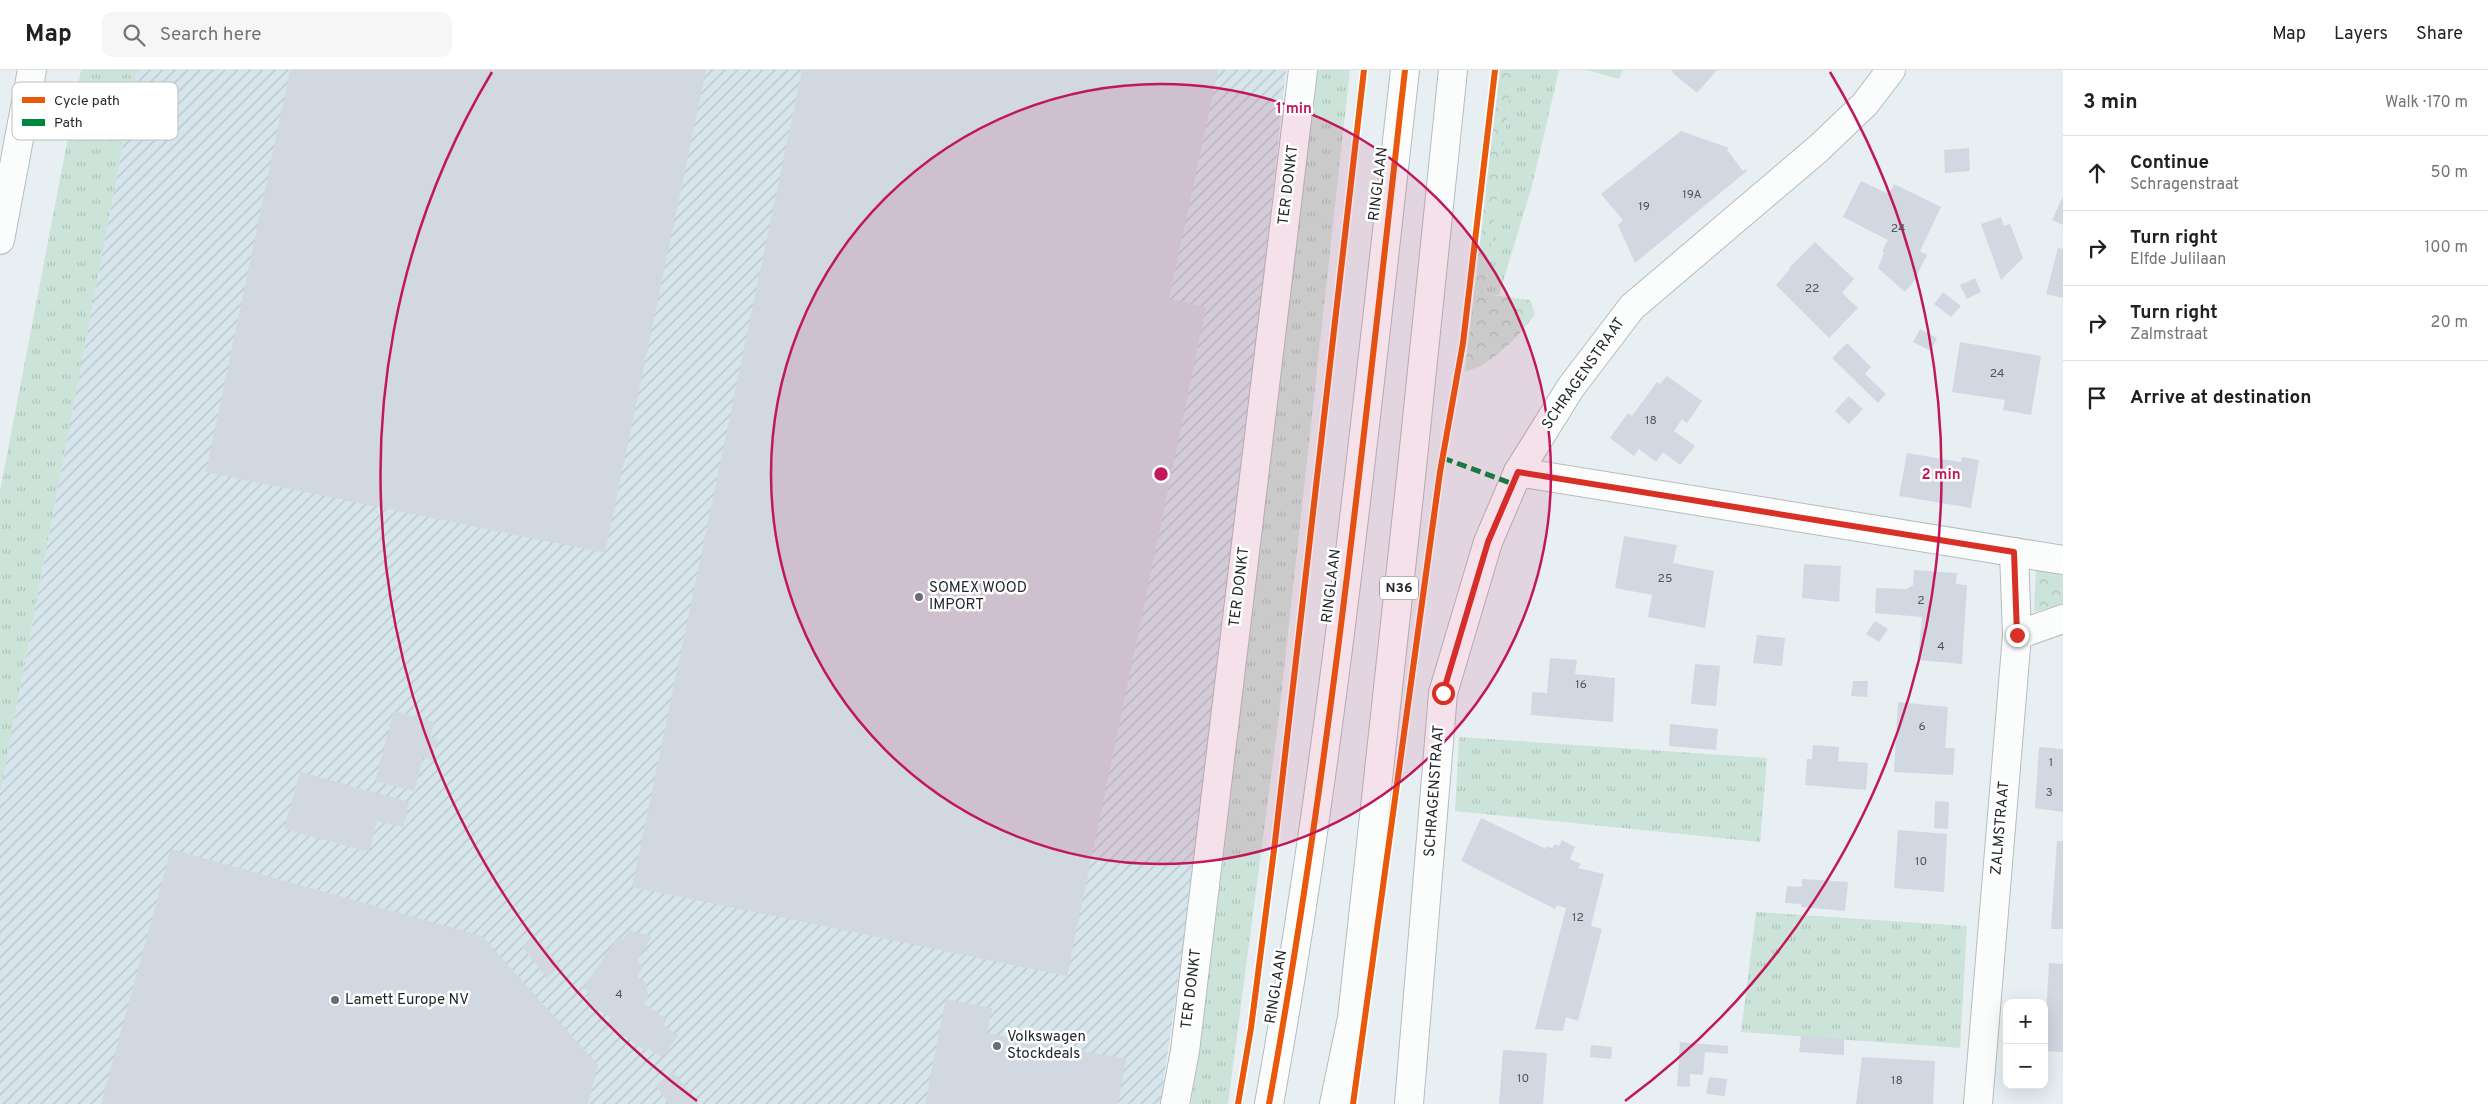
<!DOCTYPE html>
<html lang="en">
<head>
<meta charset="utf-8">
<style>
	body { margin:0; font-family:Overpass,sans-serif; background:#f6f6f6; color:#202124 }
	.controls { position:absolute; right:15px; bottom:15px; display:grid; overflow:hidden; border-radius:10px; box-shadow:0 5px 20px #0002 }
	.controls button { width:45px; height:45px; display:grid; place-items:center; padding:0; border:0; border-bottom:1px solid #e0e0e0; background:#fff; color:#202124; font:25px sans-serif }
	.stop { position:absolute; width:15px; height:15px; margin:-11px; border:4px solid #d93025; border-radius:50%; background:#fff }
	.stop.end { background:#d93025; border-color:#fff; box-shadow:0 1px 5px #0008 }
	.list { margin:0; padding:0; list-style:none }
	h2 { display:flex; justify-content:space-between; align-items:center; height:65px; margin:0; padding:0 20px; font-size:21px }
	h2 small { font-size:16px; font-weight:400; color:#757577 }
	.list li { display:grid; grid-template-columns:32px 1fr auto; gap:15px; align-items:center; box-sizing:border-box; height:75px; padding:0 20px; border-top:1px solid #e0e0e0 }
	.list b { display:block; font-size:19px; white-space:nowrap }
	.list p { margin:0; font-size:16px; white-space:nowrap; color:#757577 }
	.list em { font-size:16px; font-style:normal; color:#757577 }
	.icon { flex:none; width:28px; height:28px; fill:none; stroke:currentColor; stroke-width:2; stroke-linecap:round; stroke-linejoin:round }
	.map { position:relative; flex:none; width:2063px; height:1034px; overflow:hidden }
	header { display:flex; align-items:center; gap:30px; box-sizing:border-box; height:70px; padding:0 25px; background:#fff; border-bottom:1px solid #e0e0e0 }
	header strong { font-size:24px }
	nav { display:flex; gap:28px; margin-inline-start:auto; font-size:18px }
	.search { width:350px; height:45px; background:#f6f6f6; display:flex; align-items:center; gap:12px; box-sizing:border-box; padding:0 18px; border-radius:10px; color:#757577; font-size:19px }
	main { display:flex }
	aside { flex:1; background:#fff }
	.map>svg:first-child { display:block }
</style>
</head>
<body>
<header>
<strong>Map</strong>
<div class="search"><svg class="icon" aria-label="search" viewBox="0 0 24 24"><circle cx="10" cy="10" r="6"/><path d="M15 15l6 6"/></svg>Search here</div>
<nav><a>Map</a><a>Layers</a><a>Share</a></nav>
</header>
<main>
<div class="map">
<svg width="2063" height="1034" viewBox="0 0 2063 1034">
	<defs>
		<pattern id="industrial-furrows" width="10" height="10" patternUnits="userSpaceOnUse" patternTransform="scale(1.25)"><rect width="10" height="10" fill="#d6e4eb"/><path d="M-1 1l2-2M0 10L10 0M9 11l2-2" fill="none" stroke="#b7c4ca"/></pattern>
		<pattern id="grass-tufts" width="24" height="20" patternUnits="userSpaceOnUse" patternTransform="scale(1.25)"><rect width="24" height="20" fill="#cce3da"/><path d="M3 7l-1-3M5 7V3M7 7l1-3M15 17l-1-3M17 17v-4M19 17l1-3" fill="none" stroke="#afc3bb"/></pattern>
		<pattern id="forest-crowns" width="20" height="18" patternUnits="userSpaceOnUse" patternTransform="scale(1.25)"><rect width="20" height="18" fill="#cce3da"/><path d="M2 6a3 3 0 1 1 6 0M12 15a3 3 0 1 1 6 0" fill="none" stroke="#afc3bb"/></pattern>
	</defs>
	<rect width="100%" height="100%" fill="#e7eff2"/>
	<polygon fill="url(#industrial-furrows)" points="137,0 1286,0 1246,371 1180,898 1160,1034 0,1034 0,724"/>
	<g fill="url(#grass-tufts)">
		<polygon points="81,0 137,0 0,724 0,421"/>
		<polygon points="1313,0 1350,0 1278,654 1228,1034 1191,1034 1225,775"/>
		<polygon points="1513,0 1559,0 1532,116 1499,225 1485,224"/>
		<polygon points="1587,0 1623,0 1619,9"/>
		<polygon points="1459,667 1767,688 1760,772 1455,741"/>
		<polygon points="1756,842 1967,856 1960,978 1741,962"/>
	</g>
	<g fill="url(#forest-crowns)">
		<path d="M 1500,0 L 1513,0 L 1485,224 L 1530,230 L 1535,244 C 1522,263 1488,299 1465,301 Z"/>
		<polygon points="2036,498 2063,501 2063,534 2034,542"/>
	</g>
	<g fill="#d1d8e1">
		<polygon points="290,0 706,0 605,483 206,402"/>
		<polygon points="802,0 1218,0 1169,229 1206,237 1067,906 632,817"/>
		<polygon points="1673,0 1717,0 1697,23 1672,2"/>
		<polygon points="1681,61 1729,78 1727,80 1743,101 1746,99 1747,101 1635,193 1618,155 1623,150 1601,124"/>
		<polygon points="1969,78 1970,101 1945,103 1944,80"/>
		<polygon points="1861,111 1889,124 1894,114 1941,137 1920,181 1927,185 1914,211 1905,222 1878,198 1884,183 1882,181 1888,170 1843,147"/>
		<polygon points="2063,126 2063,155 2052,150"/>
		<polygon points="2001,147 2004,156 2010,154 2023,188 2001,210 1981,154"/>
		<polygon points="1815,172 1854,209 1842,223 1858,238 1829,268 1776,215 1790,199 1789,198"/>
		<polygon points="2058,178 2063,179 2063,228 2046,224"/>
		<polygon points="1975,208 1981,222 1967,229 1960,215"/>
		<polygon points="1943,222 1961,236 1951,247 1934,234"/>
		<polygon points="1920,259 1937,268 1931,281 1913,272"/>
		<polygon points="1960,272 2041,286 2031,345 2003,340 2005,330 1952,322"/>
		<polygon points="1847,273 1871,297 1865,304 1886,324 1878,333 1832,288"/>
		<polygon points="1667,306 1702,331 1687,353 1682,349 1674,361 1695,376 1680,395 1663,382 1656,392 1639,379 1634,386 1610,368 1628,343 1632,346 1657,312 1660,314"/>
		<polygon points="1849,326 1863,339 1849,354 1835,341"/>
		<polygon points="1907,383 1961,392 1962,387 1979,390 1971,438 1899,426"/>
		<polygon points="1624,466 1677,475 1673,493 1714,501 1705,558 1648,547 1652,525 1615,518"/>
		<polygon points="1804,494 1841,496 1839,532 1802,528"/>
		<polygon points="1914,500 1957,503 1956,514 1967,515 1962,594 1918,590 1922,547 1875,543 1876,518 1907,519 1913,515"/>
		<polygon points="1875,551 1888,559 1879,572 1866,564"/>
		<polygon points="1757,565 1785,568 1782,596 1753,593"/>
		<polygon points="1550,588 1577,590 1575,604 1615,608 1613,652 1531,645 1532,622 1547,623"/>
		<polygon points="1695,594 1720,596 1716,636 1691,634"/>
		<polygon points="1853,611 1868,611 1867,627 1851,626"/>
		<polygon points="1898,632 1948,637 1945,678 1955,678 1953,705 1894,702"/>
		<polygon points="394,641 434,652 430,668 438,670 432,690 423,688 414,721 375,711"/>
		<polygon points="1670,654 1718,659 1716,680 1669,676"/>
		<polygon points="1813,675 1839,677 1838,691 1868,693 1866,720 1805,715 1807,689 1812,689"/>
		<polygon points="2039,677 2063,679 2063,742 2035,738"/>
		<polygon points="300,702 410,732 403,757 377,751 369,782 284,759"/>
		<polygon points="1935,731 1949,732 1948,759 1934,758"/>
		<polygon points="1481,748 1546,779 1547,776 1552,778 1555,774 1559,776 1562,770 1575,777 1570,789 1581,794 1578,798 1604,804 1591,856 1602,859 1578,951 1566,947 1563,961 1535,959 1566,838 1557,835 1555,839 1461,791"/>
		<polygon points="1898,760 1947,764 1944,822 1894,818"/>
		<polygon points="2057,771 2063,771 2063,859 2051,859"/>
		<polygon points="171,779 482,866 598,995 588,1034 101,1034"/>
		<polygon points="1802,809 1848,812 1845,841 1801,837 1801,834 1785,833 1787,816 1802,817"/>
		<polygon points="629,861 652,866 637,891 643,897 637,907 645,912 648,927 644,934 667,949 663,955 678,965 662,988 648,978 646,981 607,954 611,947 586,932 591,923 583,918 618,867 623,870"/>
		<polygon points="534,866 561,896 547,908 522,877"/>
		<polygon points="2049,893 2063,894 2063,982 2044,981"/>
		<polygon points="946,929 992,938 987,963 1126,989 1118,1034 925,1034"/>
		<polygon points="1801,966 1844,969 1844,985 1799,982"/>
		<polygon points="1680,972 1728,976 1728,984 1705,982 1703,1005 1690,1004 1690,1017 1677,1016"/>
		<polygon points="1591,975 1612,977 1611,989 1590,987"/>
		<polygon points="1503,980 1547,983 1543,1034 1499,1034"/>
		<polygon points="1862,987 1935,991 1933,1034 1856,1034"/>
		<polygon points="673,1002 699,1034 670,1034 655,1016"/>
		<polygon points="1709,1007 1727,1009 1725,1026 1706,1024"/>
	</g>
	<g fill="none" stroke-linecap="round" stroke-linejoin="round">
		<g stroke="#b6bcbe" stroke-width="30">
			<g id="street">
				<polyline points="1518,402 2063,490"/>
				<polyline points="2017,565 2063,549"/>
				<polyline points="1175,1034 1185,981 1303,0"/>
				<polyline points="1409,1034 1443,623 1488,472 1518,402 1571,317 1632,237 1819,78 1865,34 1891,0"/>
				<polyline points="1978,1034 2017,565 2014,482"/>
			</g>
		</g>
		<g stroke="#b6bcbe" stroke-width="30">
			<g id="primary">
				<path d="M 1269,1034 C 1331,692 1366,345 1405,0"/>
				<polyline points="1334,1034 1352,948 1411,407 1453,0"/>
			</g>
		</g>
		<g stroke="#b6bcbe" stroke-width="30">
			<polyline id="highway" points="0,170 32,0"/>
		</g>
		<use href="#street" stroke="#fbfdfd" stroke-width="28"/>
		<use href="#primary" stroke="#fbfdfd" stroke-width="28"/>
		<use href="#highway" stroke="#fbfdfd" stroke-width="28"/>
		<polyline stroke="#00873e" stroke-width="5" stroke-dasharray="10 5" stroke-linecap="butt" points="1443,388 1513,414"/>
		<g stroke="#fff" stroke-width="9">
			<g id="cycleway">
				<polyline points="1238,1034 1251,958 1275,772 1364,0"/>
				<path d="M 1269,1034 C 1331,692 1366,345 1405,0"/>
				<polyline points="1353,1034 1440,402 1463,273 1495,0"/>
			</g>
		</g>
		<use href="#cycleway" stroke="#e8590c" stroke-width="6"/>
	</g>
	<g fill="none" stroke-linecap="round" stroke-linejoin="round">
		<polyline stroke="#d93025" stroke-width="6" points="1443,623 1488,472 1518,402 2014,482 2017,565"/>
	</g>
	<circle cx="1161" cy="404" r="390" fill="#c2185b" fill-opacity=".12"/>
	<g fill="none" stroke="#c2185b" stroke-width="2.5">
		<circle cx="1161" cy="404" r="390"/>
		<path d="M697 1031A780 780 0 0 1 492 2M1830 2A780 780 0 0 1 1625 1031"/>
	</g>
	<g fill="#686e71" stroke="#fff" stroke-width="2">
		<circle cx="919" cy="527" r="5"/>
		<circle cx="335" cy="930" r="5"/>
		<circle cx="997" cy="976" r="5"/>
	</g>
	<g text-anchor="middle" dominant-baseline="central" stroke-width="5" stroke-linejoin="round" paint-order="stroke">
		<g font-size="12" fill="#50555a">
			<text x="1692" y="125">19A</text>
			<text x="1644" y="137">19</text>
			<text x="1898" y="159">24</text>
			<text x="1812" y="219">22</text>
			<text x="1997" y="304">24</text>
			<text x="1651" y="351">18</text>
			<text x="1665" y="509">25</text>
			<text x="1921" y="531">2</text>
			<text x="1941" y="577">4</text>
			<text x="1581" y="615">16</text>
			<text x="1922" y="657">6</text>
			<text x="2051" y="693">1</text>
			<text x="2049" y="723">3</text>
			<text x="1921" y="792">10</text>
			<text x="1578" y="848">12</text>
			<text x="619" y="925">4</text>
			<text x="1523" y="1009">10</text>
			<text x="1897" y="1011">18</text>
		</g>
		<rect fill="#fff" stroke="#65686b" stroke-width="1" x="1380" y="506.5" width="38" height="23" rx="4"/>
		<g font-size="14" font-weight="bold" fill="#23282b">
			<text x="1399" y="518">N36</text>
		</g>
		<g font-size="15" fill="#23282b" stroke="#fff">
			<text transform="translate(1379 114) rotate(-83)">RINGLAAN</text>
			<text transform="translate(1289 115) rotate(-83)">TER DONKT</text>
			<text transform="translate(1584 304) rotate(-55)">SCHRAGENSTRAAT</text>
			<text transform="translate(1332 516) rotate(-83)">RINGLAAN</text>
			<text transform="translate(1240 517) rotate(-83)">TER DONKT</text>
			<text transform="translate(1435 721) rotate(-86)">SCHRAGENSTRAAT</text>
			<text transform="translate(2001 758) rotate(-85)">ZALMSTRAAT</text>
			<text transform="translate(1277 917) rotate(-81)">RINGLAAN</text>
			<text transform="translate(1192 919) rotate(-83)">TER DONKT</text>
		</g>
		<g font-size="15" fill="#23282b" stroke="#fff" text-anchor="start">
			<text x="929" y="518">SOMEX WOOD<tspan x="929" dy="17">IMPORT</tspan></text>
			<text x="345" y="930">Lamett Europe NV</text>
			<text x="1007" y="967">Volkswagen<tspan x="1007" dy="17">Stockdeals</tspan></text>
		</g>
	</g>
	<rect x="12" y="12" width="166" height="58" rx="8" fill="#fff" stroke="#bdbebf" stroke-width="1"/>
	<rect x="22" y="27" width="23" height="6" fill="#e8590c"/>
	<rect x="22" y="49" width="23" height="7" fill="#00873e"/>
	<g font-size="14" fill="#23282b">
		<text x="54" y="35">Cycle path</text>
		<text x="54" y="57">Path</text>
	</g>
	<circle cx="1161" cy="404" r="8" fill="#c2185b" stroke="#fff" stroke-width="2.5"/>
	<g font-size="15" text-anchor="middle" font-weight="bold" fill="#c2185b" stroke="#fff" stroke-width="5" stroke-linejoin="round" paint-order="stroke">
		<text x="1294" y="43">1 min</text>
		<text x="1941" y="409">2 min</text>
	</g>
</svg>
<div class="controls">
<button>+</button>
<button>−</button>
</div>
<div class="stop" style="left:1443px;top:623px"></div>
<div class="stop end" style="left:2017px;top:565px"></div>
</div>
<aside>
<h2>3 min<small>Walk · 170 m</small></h2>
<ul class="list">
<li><svg class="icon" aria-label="ahead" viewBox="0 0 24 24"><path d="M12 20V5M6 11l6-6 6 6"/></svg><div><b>Continue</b><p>Schragenstraat</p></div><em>50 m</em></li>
<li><svg class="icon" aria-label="right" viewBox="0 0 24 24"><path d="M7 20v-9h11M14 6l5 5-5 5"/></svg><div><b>Turn right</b><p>Elfde Julilaan</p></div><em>100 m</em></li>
<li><svg class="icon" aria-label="right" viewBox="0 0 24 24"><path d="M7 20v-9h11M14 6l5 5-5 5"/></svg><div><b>Turn right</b><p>Zalmstraat</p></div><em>20 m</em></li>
<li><svg class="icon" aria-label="arrive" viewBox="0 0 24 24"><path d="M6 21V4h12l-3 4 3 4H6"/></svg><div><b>Arrive at destination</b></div></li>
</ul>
</aside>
</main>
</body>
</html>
